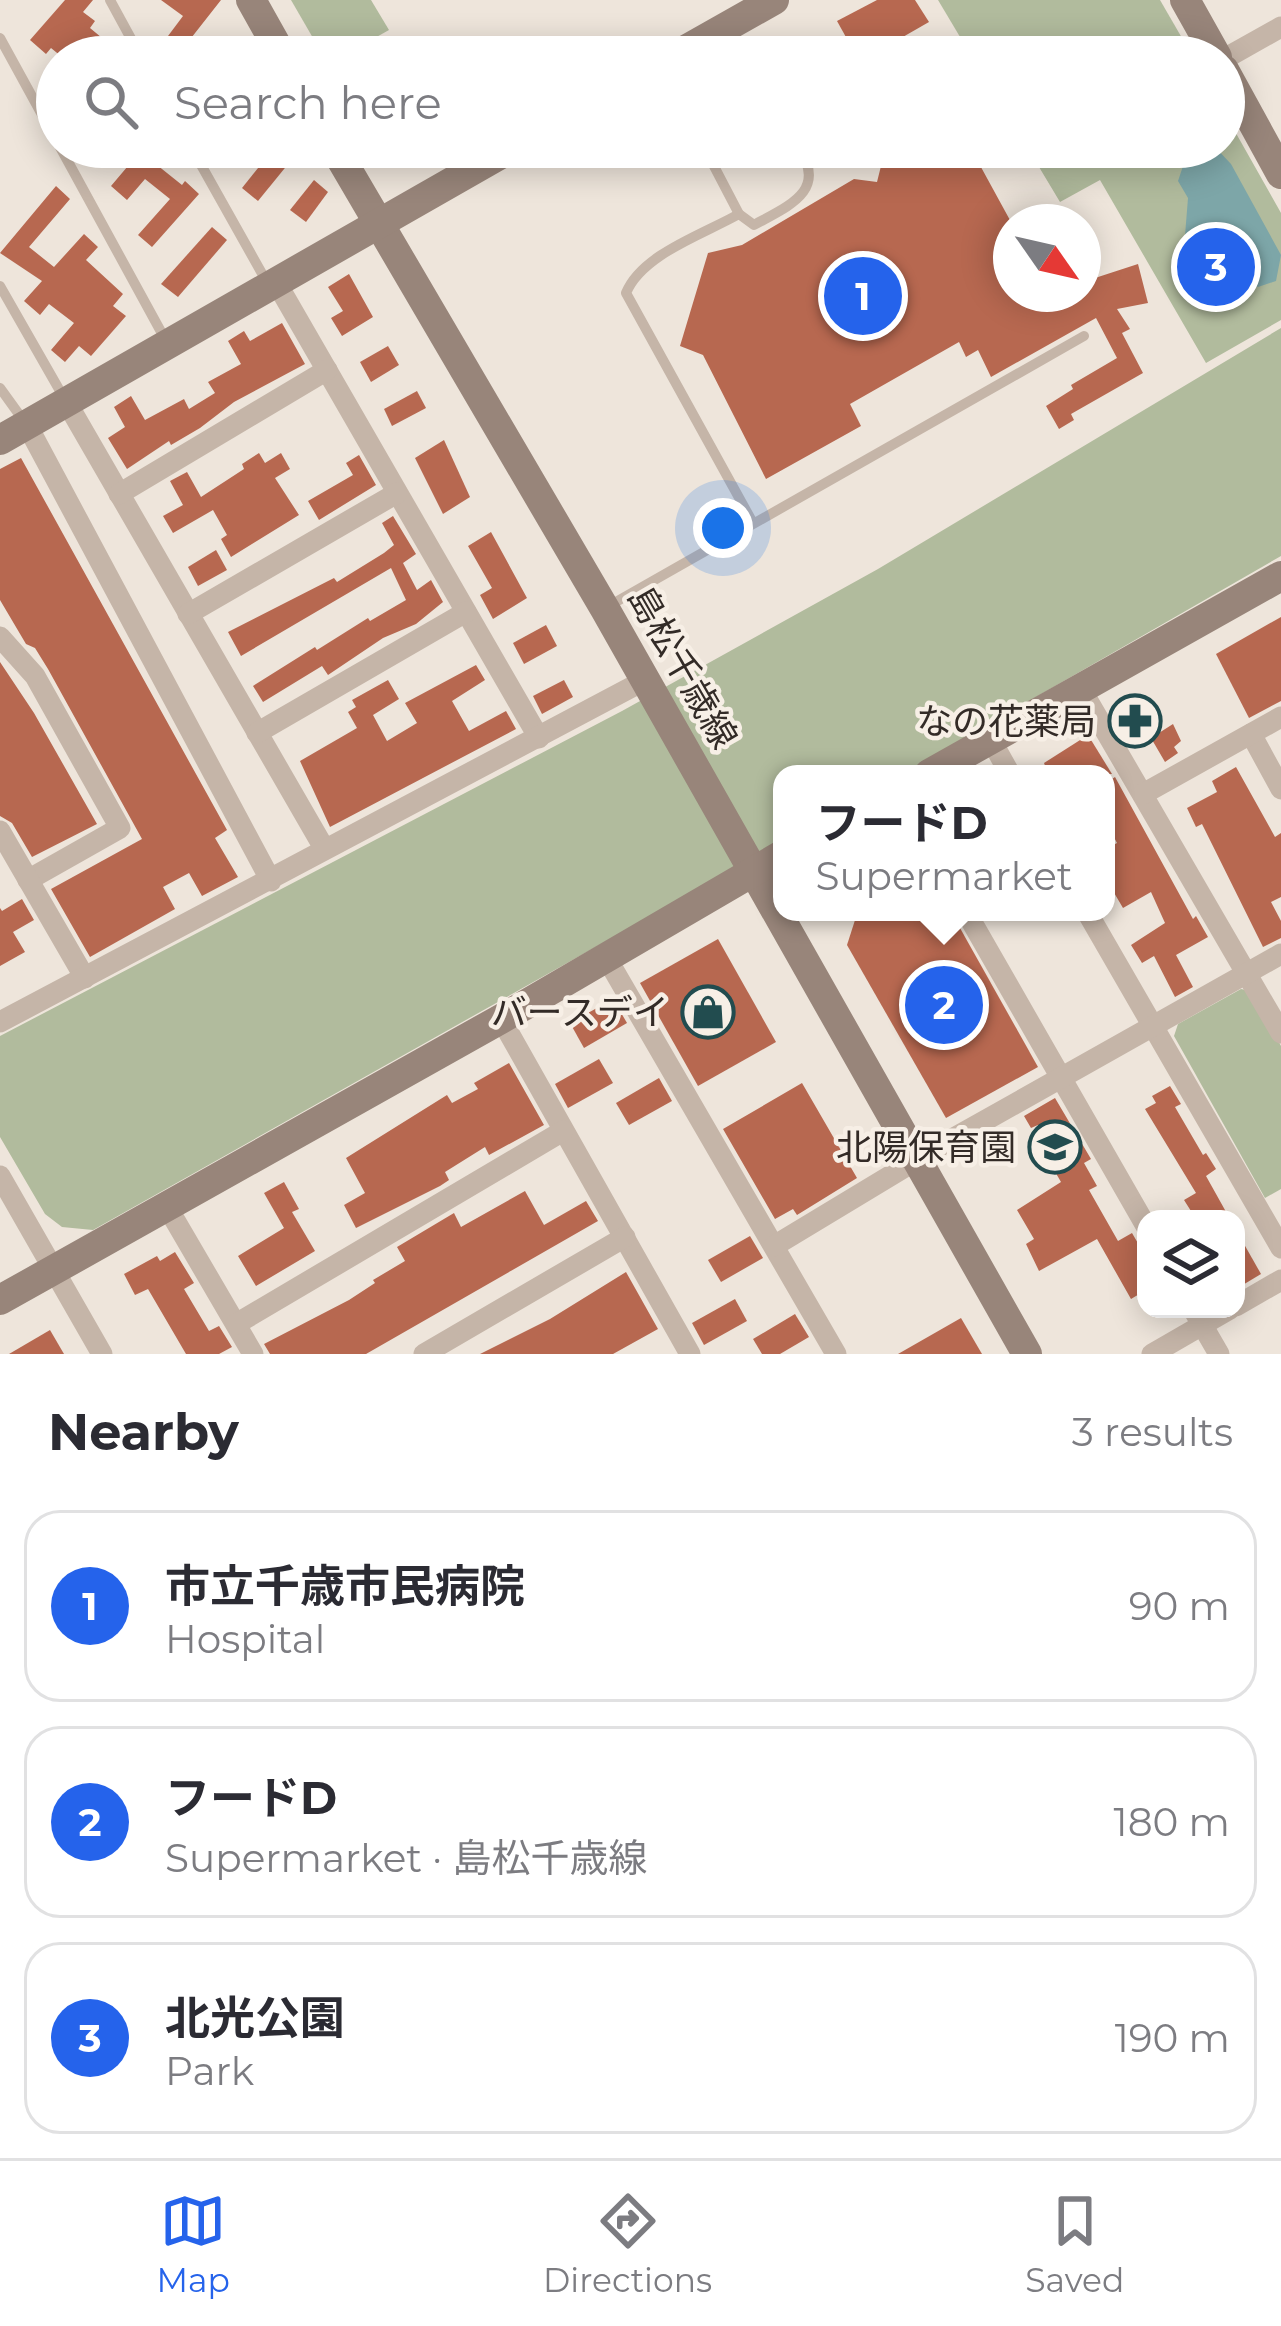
<!DOCTYPE html>
<html lang="en">
<head>
<meta charset="utf-8">
<style>
	body { margin:0; font-family:Montserrat,"Noto Sans JP",sans-serif; background:#f2f2f3; color:#2b2b33 }
	.controls { position:absolute; right:36px; bottom:36px; display:grid; overflow:hidden; border-radius:24px; box-shadow:0 6px 30px #0003 }
	.controls button { width:108px; height:108px; display:grid; place-items:center; padding:0; border:0; border-bottom:3px solid #e1e1e2; background:#fff; color:#2b2b33; font:60px sans-serif }
	.compass { position:absolute; left:993px; top:204px; width:108px; height:108px; border-radius:50%; background:#fff; box-shadow:0 6px 30px #0003; rotate:124deg }
	.you { position:absolute; left:723px; top:528px; width:42px; height:42px; margin:-30px; border:9px solid #fff; border-radius:50%; background:#1a73e8; box-shadow:0 0 0 18px #1a73e833 }
	.badge { display:grid; place-items:center; width:78px; height:78px; border-radius:50%; background:#2563eb; color:#fff; font-size:39px; font-weight:700 }
	.pin { position:absolute; translate:-50% -50%; border:6px solid #fff; box-shadow:0 3px 12px #0006 }
	.popup { position:absolute; left:773px; top:765px; width:342px; height:156px; box-sizing:border-box; display:grid; place-content:center; border-radius:24px; background:#fff; filter:drop-shadow(0 3px 9px #0005); font-size:39px; white-space:nowrap; color:#7c7c81 }
	.popup b { font-size:45px; color:#2b2b33 }
	.popup::after { content:''; position:absolute; left:50%; top:100%; margin-left:-24px; border:24px solid transparent; border-top-color:#fff }
	.list { margin:0; padding:0; list-style:none }
	h2 { display:flex; justify-content:space-between; align-items:center; height:156px; margin:0; padding:0 48px; font-size:51px }
	h2 small { font-size:39px; font-weight:400; color:#7c7c81 }
	.list li { display:grid; grid-template-columns:78px 1fr auto; gap:36px; align-items:center; box-sizing:border-box; height:192px; margin:0 24px 24px; padding:0 24px; border:3px solid #e1e1e2; border-radius:36px }
	.list b { display:block; font-size:45px; white-space:nowrap }
	.list p { margin:0; font-size:39px; white-space:nowrap; color:#7c7c81 }
	.list em { font-size:39px; font-style:normal; color:#7c7c81 }
	.icon { flex:none; width:66px; height:66px; fill:none; stroke:currentColor; stroke-width:2; stroke-linecap:round; stroke-linejoin:round }
	.map { position:relative; flex:none; width:1281px; height:1354px; overflow:hidden }
	.search { position:absolute; background:#fff; box-shadow:0 6px 30px #0003; left:36px; right:36px; top:36px; height:132px; display:flex; align-items:center; gap:30px; box-sizing:border-box; padding:0 42px; border-radius:66px; color:#7c7c81; font-size:45px }
	.sheet { height:804px; background:#fff }
	nav { display:flex; justify-content:space-around; align-items:center; box-sizing:border-box; height:168px; border-top:3px solid #e1e1e2; background:#fff; font-size:33px; color:#7c7c81 }
	nav a { display:grid; justify-items:center; gap:6px }
	nav .on { color:#2563eb }
	.map>svg:first-child { display:block }
</style>
</head>
<body>
<div class="map">
<svg width="1281" height="1354" viewBox="0 0 1281 1354">
	<rect width="100%" height="100%" fill="#eee5db"/>
	<g fill="#b1bb9d">
		<polygon points="291,0 371,0 389,30 341,57 324,57"/>
		<polygon points="938,0 1160,0 1193,57 972,57"/>
		<polygon points="1224,112 1281,213 1281,320 1206,363 1100,180 1060,202 1027,147 1224,147"/>
		<polygon points="1281,328 1281,556 902,774 782,774 782,842 93,1230 62,1227 45,1214 0,1137 0,1036 622,711 878,569"/>
		<polygon points="1241,989 1251,991 1281,1046 1281,1189 1265,1198 1174,1036 1178,1024"/>
	</g>
	<polygon fill="#7da6a8" points="1215,147 1231,164 1281,255 1276,281 1258,287 1202,254 1184,248 1188,198 1178,181 1189,148"/>
	<g fill="#b76850">
		<polygon points="65,0 93,0 83,12 95,21 90,28 125,57 62,57 51,48 46,54 30,40"/>
		<polygon points="161,0 221,0 177,56 162,44 183,16"/>
		<polygon points="877,0 915,0 929,22 868,57 857,57 837,21"/>
		<polygon points="232,36 258,57 215,57"/>
		<polygon points="144,147 172,147 157,165 182,185 185,181 199,194 152,247 138,235 170,199 145,179 127,200 111,186"/>
		<polygon points="275,147 302,147 258,201 242,188"/>
		<polygon points="877,147 970,147 1011,222 1011,294 1051,294 1059,309 1077,294 1083,294 1083,289 1095,278 1138,264 1148,303 1117,309 1130,329 1122,333 1143,373 1071,414 1074,420 1059,429 1046,406 1073,389 1071,385 1117,358 1096,318 991,377 978,350 966,357 959,342 850,404 861,426 766,479 703,355 680,346 708,253 742,245 854,179 877,182 883,158"/>
		<polygon points="314,180 328,192 306,222 290,210"/>
		<polygon points="56,186 70,199 29,247 54,267 84,234 98,247 86,260 123,294 113,306 126,316 91,356 79,346 65,362 51,350 74,323 49,304 40,315 24,301 42,281 0,253"/>
		<polygon points="212,227 227,240 178,297 161,284"/>
		<polygon points="349,274 373,317 342,336 331,318 343,311 328,287"/>
		<polygon points="282,323 305,364 234,402 200,428 171,445 169,441 127,469 108,438 125,427 114,407 131,396 145,420 184,399 189,409 215,393 208,382 241,364 228,341 244,331 250,341"/>
		<polygon points="388,346 399,365 371,382 360,362"/>
		<polygon points="417,391 426,408 392,426 384,409"/>
		<polygon points="444,440 470,497 443,514 415,458"/>
		<polygon points="259,453 265,463 281,453 290,469 275,478 299,515 231,557 221,539 227,535 213,510 173,533 163,516 183,505 170,481 187,472 201,497 244,469 242,464"/>
		<polygon points="359,455 376,485 319,520 308,501 353,475 346,463"/>
		<polygon points="21,458 227,830 215,838 238,877 202,896 189,873 163,887 175,909 90,957 51,889 142,839 48,669 35,648 26,644 0,600 0,469"/>
		<polygon points="393,516 416,554 403,563 417,590 431,580 443,602 416,624 383,638 328,675 322,666 263,702 253,686 315,647 317,650 368,618 370,621 406,600 391,568 241,656 228,632 334,578 337,582 384,553 394,545 382,523"/>
		<polygon points="491,532 527,598 493,619 480,595 492,588 468,546"/>
		<polygon points="216,550 227,570 198,586 188,567"/>
		<polygon points="1281,617 1281,701 1249,718 1216,654"/>
		<polygon points="546,625 557,646 524,664 513,643"/>
		<polygon points="0,662 34,713 97,824 32,857 12,823 0,816"/>
		<polygon points="476,665 485,680 452,701 469,731 506,711 516,729 330,827 300,761 357,728 348,712 356,707 352,700 388,680 399,699 373,715 387,741 417,723 405,703"/>
		<polygon points="564,680 573,697 542,714 533,696"/>
		<polygon points="1135,698 1153,728 1132,738 1116,709"/>
		<polygon points="1173,724 1181,741 1174,747 1178,753 1165,762 1151,738"/>
		<polygon points="1088,735 1112,774 1048,774 1044,763"/>
		<polygon points="1236,767 1275,837 1281,833 1281,897 1271,902 1281,921 1281,938 1263,947 1202,824 1196,827 1187,808 1217,792 1212,781"/>
		<polygon points="1115,777 1193,919 1196,916 1208,937 1176,955 1193,987 1175,997 1154,956 1142,963 1131,945 1165,923 1151,892 1123,908 1106,879 1106,849 1117,843 1106,822 1106,783"/>
		<polygon points="22,899 34,920 13,932 25,952 0,966 0,908 2,911"/>
		<polygon points="863,912 951,912 1038,1067 946,1118 847,945 856,917"/>
		<polygon points="718,939 776,1042 698,1086 640,983"/>
		<polygon points="613,999 627,1023 584,1048 570,1023"/>
		<polygon points="599,1059 613,1083 568,1108 555,1084"/>
		<polygon points="509,1063 544,1125 489,1155 485,1147 445,1172 449,1180 440,1186 356,1228 344,1205 365,1193 346,1158 447,1095 452,1103 478,1089 474,1083"/>
		<polygon points="659,1078 672,1101 629,1125 616,1103"/>
		<polygon points="802,1083 857,1178 797,1215 793,1209 775,1219 723,1129"/>
		<polygon points="1170,1086 1181,1104 1175,1107 1203,1155 1206,1153 1216,1169 1206,1176 1230,1219 1196,1219 1184,1200 1196,1193 1145,1109 1156,1103 1152,1096"/>
		<polygon points="1055,1098 1091,1159 1084,1163 1097,1186 1089,1190 1118,1241 1132,1233 1146,1257 1146,1290 1131,1299 1097,1239 1039,1271 1026,1244 1034,1239 1017,1210 1061,1182 1050,1163 1057,1159 1038,1125 1031,1128 1024,1116"/>
		<polygon points="284,1182 299,1209 292,1212 315,1251 256,1286 238,1256 284,1228 264,1193"/>
		<polygon points="525,1191 544,1225 586,1201 598,1221 366,1354 270,1354 264,1344 349,1300 375,1283 373,1280 405,1261 397,1247 454,1213 461,1227"/>
		<polygon points="1236,1230 1261,1274 1236,1289"/>
		<polygon points="750,1236 763,1258 721,1282 708,1260"/>
		<polygon points="175,1252 194,1283 184,1289 209,1331 219,1326 232,1347 219,1354 186,1354 148,1289 135,1295 124,1274 157,1256 160,1261"/>
		<polygon points="626,1272 658,1329 613,1354 480,1354 550,1319"/>
		<polygon points="735,1299 747,1321 704,1345 692,1323"/>
		<polygon points="795,1314 809,1337 780,1354 762,1354 753,1339"/>
		<polygon points="961,1318 982,1354 898,1354"/>
		<polygon points="50,1330 64,1354 9,1354"/>
	</g>
	<g fill="none" stroke-linecap="round" stroke-linejoin="round">
		<g stroke="#c5b5a8" stroke-width="10">
			<polyline points="110,0 141,57"/>
			<polyline points="728,30 744,57"/>
			<polyline points="0,38 57,142"/>
			<polyline points="60,147 165,339"/>
			<polyline points="191,147 269,286"/>
			<path d="M 704,147 L 739,214 L 754,225 C 788,206 829,191 798,147"/>
			<path d="M 739,214 C 704,234 642,254 626,293 L 753,523"/>
			<polyline points="0,286 64,398"/>
			<polyline points="0,388 26,424"/>
			<polyline points="607,607 1084,336"/>
		</g>
		<g stroke="#c5b5a8" stroke-width="21">
			<polyline points="1224,59 1281,27"/>
			<polyline points="276,282 539,738"/>
			<polyline points="67,403 324,848"/>
			<polyline points="27,425 271,881"/>
			<polyline points="119,494 327,370"/>
			<polyline points="188,614 397,493"/>
			<polyline points="0,637 35,676 120,828 28,880"/>
			<polyline points="1081,689 1281,1033"/>
			<polyline points="257,733 466,612"/>
			<polyline points="1251,734 1281,789"/>
			<polyline points="991,740 1010,774"/>
			<polyline points="1143,794 1281,717"/>
			<polyline points="0,831 85,978"/>
			<polyline points="966,912 1146,1226"/>
			<polyline points="1087,912 1281,1248"/>
			<polyline points="606,957 836,1354"/>
			<polyline points="501,1019 690,1354"/>
			<polyline points="0,1022 645,680"/>
			<polyline points="0,1176 102,1354"/>
			<polyline points="166,1205 253,1354"/>
			<polyline points="774,1246 938,1147 1281,954"/>
			<polyline points="1236,1306 1281,1280"/>
			<polyline points="1193,1309 1219,1354"/>
			<polyline points="236,1324 563,1131"/>
			<polyline points="424,1354 625,1237"/>
			<polyline points="1152,1354 1230,1309"/>
		</g>
		<g stroke="#98857a" stroke-width="30">
			<polyline points="251,0 283,57"/>
			<polyline points="1185,0 1217,57"/>
			<polyline points="673,57 774,0"/>
			<polyline points="1224,70 1281,174"/>
			<polyline points="334,147 605,609 1027,1354"/>
			<polyline points="0,440 513,147"/>
			<polyline points="929,774 1281,576"/>
			<polyline points="0,1300 501,1019 782,855"/>
		</g>
	</g>
	<defs>
		<g id="pharmacy-ring" transform="scale(2.7)"><circle r="9.5" fill="#f7efe6" stroke="#224c4f" stroke-width="1.5"/><path d="M-2-6h4v4h4v4h-4v4h-4v-4h-4v-4h4Z" fill="#224c4f"/></g>
		<g id="shop-ring" transform="scale(2.7)"><circle r="9.5" fill="#f7efe6" stroke="#224c4f" stroke-width="1.5"/><path d="M-5-2.5h2.3a2.7 3.5 0 0 1 5.4 0H5L5.5 6h-11ZM-1.5-2.5h3a1.5 2.3 0 0 0-3 0Z" fill="#224c4f"/></g>
		<g id="school-ring" transform="scale(2.7)"><circle r="9.5" fill="#f7efe6" stroke="#224c4f" stroke-width="1.5"/><path d="M0-5L7-2L0 1L-7-2ZM-4 1L0 2.5L4 1V4Q0 6-4 4Z" fill="#224c4f"/></g>
	</defs>
	<g fill-rule="evenodd">
		<use href="#pharmacy-ring" x="1135" y="721"/>
		<use href="#shop-ring" x="708" y="1012"/>
		<use href="#school-ring" x="1055" y="1147"/>
	</g>
	<g text-anchor="middle" dominant-baseline="central" stroke-width="9" stroke-linejoin="round" paint-order="stroke">
		<g font-size="36" fill="#332b27" stroke="#f7efe6">
			<text transform="translate(683 667) rotate(60)">島松千歳線</text>
		</g>
		<g font-size="36" fill="#332b27" stroke="#f7efe6" text-anchor="end">
			<text x="1096" y="721">なの花薬局</text>
			<text x="669" y="1012">バースデイ</text>
			<text x="1016" y="1147">北陽保育園</text>
		</g>
	</g>
</svg>
<div class="controls">
<button><svg class="icon" aria-label="layers" viewBox="0 0 24 24"><path d="M12 4l9 5-9 5-9-5zM3 14l9 5 9-5"/></svg></button>
</div>
<svg class="compass" viewBox="-18 -18 36 36"><path d="M0-13l5 13h-10z" fill="#e53935"/><path d="M0 13l5-13h-10z" fill="#7c7c81"/></svg>
<div class="you"></div>
<div class="pin badge" style="left:863px;top:296px">1</div>
<div class="pin badge" style="left:944px;top:1005px">2</div>
<div class="popup"><b>フードD</b>Supermarket</div>
<div class="pin badge" style="left:1216px;top:267px">3</div>
<div class="search"><svg class="icon" aria-label="search" viewBox="0 0 24 24"><circle cx="10" cy="10" r="6"/><path d="M15 15l6 6"/></svg>Search here</div>
</div>
<section class="sheet">
<h2>Nearby<small>3 results</small></h2>
<ul class="list">
<li><span class="badge">1</span><div><b>市立千歳市民病院</b><p>Hospital</p></div><em>90 m</em></li>
<li><span class="badge">2</span><div><b>フードD</b><p>Supermarket · 島松千歳線</p></div><em>180 m</em></li>
<li><span class="badge">3</span><div><b>北光公園</b><p>Park</p></div><em>190 m</em></li>
</ul>
</section>
<nav>
<a class="on"><svg class="icon" aria-label="map" viewBox="0 0 24 24"><path d="M3 6l6-2 6 2 6-2v14l-6 2-6-2-6 2zM9 4v14M15 6v14"/></svg>Map</a>
<a><svg class="icon" aria-label="directions" viewBox="0 0 24 24"><path d="M12 3l9 9-9 9-9-9zM9 14v-3h6M13 9l2 2-2 2"/></svg>Directions</a>
<a><svg class="icon" aria-label="saved" viewBox="0 0 24 24"><path d="M7 4h10v16l-5-4-5 4z"/></svg>Saved</a>
</nav>
</body>
</html>
